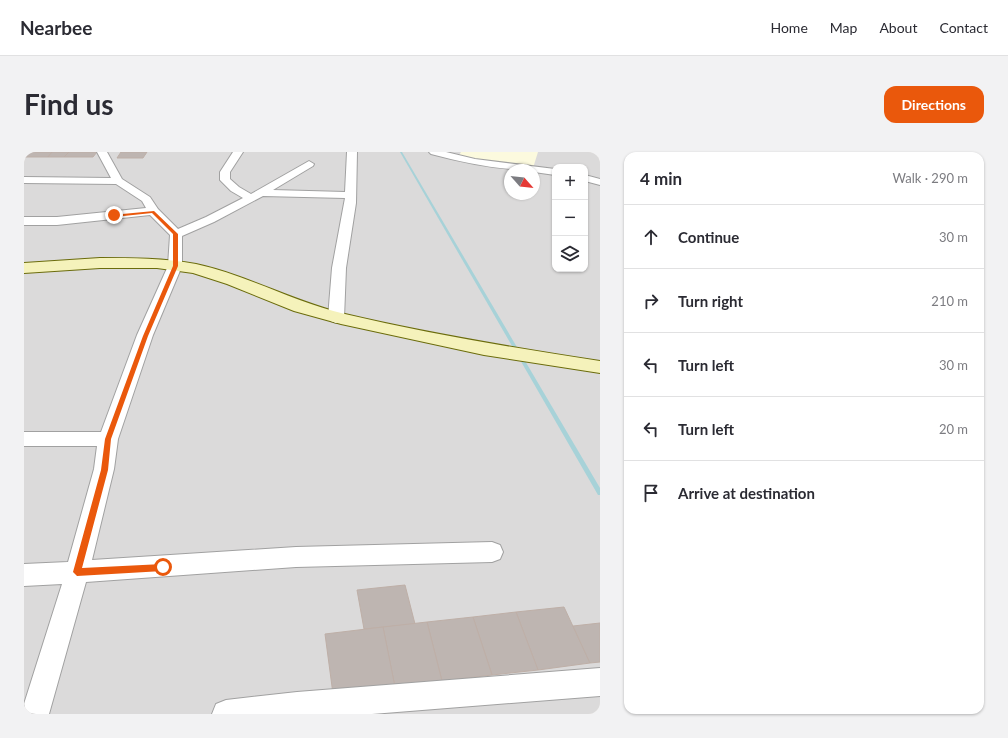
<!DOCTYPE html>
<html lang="en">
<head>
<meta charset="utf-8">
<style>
	body { margin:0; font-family:Lato,sans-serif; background:#f2f2f3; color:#2b2b33 }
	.controls { position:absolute; right:12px; top:12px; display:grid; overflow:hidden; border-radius:8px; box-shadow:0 1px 3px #0004 }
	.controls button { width:36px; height:36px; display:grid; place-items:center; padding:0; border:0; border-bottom:1px solid #e1e1e2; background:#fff; color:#2b2b33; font:20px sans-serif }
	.compass { position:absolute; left:480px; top:12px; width:36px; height:36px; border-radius:50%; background:#fff; box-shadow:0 1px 3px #0004; rotate:117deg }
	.stop { position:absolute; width:12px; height:12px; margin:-9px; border:3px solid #ea580c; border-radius:50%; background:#fff }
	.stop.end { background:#ea580c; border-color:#fff; box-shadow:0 1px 4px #0008 }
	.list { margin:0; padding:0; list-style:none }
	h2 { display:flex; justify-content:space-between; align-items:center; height:52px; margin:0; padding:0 16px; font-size:17px }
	h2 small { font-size:13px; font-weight:400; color:#7c7c81 }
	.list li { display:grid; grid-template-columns:26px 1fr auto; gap:12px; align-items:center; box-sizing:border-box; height:64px; padding:0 16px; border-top:1px solid #e1e1e2 }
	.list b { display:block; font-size:15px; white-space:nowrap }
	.list em { font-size:13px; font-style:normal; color:#7c7c81 }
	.icon { flex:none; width:22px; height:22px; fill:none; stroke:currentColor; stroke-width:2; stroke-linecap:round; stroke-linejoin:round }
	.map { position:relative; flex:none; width:576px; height:562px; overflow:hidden; border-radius:12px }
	header { display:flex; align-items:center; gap:24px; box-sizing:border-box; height:56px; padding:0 20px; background:#fff; border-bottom:1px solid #e1e1e2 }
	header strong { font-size:19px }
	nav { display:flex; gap:22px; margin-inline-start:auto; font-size:14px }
	.intro { display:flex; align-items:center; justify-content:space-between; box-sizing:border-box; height:96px; padding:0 24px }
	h1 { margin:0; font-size:28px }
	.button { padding:10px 18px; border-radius:12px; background:#ea580c; color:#fff; font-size:14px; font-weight:700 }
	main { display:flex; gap:24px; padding:0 24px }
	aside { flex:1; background:#fff; border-radius:12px; box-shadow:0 1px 3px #0004 }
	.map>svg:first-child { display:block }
</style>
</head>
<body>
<header>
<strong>Nearbee</strong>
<nav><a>Home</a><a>Map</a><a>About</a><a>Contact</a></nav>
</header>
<div class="intro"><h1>Find us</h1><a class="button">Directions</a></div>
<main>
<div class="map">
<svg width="576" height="562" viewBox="0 0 576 562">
	<rect width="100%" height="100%" fill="#eee9e4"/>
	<path fill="#dbdada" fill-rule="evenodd" d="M 0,0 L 569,0 L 576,6 L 576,562 L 0,562 ZM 531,15 L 561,15 L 561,117 L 531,117 ZM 486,18 L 510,18 L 510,42 L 486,42 Z"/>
	<polygon fill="#fcfade" points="437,0 514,0 509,16 434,5"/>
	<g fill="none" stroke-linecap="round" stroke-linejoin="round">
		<polygon fill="#a7d2d8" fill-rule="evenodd" points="376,0 378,0 576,336 576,343 574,343"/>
	</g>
	<g fill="#beb5b1" stroke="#beafa7">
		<polygon points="0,0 28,0 24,5 0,5"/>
		<polygon points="28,0 45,0 40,5 24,5"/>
		<polygon points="45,0 73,0 69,5 40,5"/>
		<polygon points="97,0 123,0 119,6 93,6"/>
		<polygon points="381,433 391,472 340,477 333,438"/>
		<polygon points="540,455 566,511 514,518 492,460"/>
		<polygon points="492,460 514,518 468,523 449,465"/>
		<polygon points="449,465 468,523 418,529 403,470"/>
		<polygon points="403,470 418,529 371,535 359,475"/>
		<polygon points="576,471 576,510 566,511 549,474"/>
		<polygon points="359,475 371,535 309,542 301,482"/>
	</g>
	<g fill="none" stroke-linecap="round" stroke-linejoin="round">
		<g stroke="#a1a1a1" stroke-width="2">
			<g id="street">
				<polygon points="73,0 83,0 98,27 126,45 134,57 154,77 182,65 219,46 207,39 196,28 196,20 209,0 219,0 206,20 206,27 215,35 227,42 285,9 290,12 289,14 249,38 321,40 323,0 333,0 332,51 322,116 320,166 317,169 312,171 307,169 304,166 308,116 321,46 239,44 190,70 158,84 158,114 129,183 94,287 90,317 68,408 272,395 468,390 476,393 479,400 476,407 468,410 272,415 62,430 25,562 0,562 0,552 38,432 0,434 0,412 44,410 70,317 73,294 0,294 0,280 77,280 113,183 144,114 146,83 126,63 33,73 0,73 0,65 33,65 122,56 118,49 92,32 0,31 0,25 87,26"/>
				<path d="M 405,0 L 422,0 L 451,7 L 531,17 L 531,23 L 510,20 L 510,18 C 474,18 441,11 407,2 Z"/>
				<polygon points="561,23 576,27 576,33 561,29"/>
				<polygon points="576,516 576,544 348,562 188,562 192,552 202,548 273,540"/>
			</g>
		</g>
		<g stroke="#6b6c0c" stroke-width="2">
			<path id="secondary" d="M 76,106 C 108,106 140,106 172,112 C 223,123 270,150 321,162 C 405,182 491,196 576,209 L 576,221 L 460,203 L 317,172 L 270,159 L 203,132 L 169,121 L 133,116 L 76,116 L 0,121 L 0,111 Z"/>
		</g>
		<use href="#street" fill="#fff" fill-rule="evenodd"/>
		<use href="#secondary" fill="#f5f2bb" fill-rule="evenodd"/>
	</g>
	<polygon fill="#ea580c" points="130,59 154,82 154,114 124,184 87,287 84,318 58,416 139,412 143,415 139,419 53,424 49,420 77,318 81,287 119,184 149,114 149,82 128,61 90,65 88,63"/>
</svg>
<div class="controls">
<button>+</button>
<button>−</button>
<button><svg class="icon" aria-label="layers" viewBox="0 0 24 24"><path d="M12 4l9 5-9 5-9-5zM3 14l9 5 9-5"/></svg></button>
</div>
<svg class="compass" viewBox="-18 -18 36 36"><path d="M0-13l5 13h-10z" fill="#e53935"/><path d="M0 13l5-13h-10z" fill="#7c7c81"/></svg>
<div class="stop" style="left:139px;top:415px"></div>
<div class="stop end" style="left:90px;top:63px"></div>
</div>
<aside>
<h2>4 min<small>Walk · 290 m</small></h2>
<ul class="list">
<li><svg class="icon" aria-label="ahead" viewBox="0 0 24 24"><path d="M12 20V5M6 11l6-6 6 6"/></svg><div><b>Continue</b></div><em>30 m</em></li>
<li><svg class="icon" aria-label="right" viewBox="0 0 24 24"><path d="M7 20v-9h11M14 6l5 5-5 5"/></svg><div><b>Turn right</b></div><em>210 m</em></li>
<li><svg class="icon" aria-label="left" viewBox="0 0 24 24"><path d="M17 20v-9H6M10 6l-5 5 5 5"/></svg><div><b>Turn left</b></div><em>30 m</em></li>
<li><svg class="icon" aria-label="left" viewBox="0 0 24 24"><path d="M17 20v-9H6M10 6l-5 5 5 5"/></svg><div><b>Turn left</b></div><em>20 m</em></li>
<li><svg class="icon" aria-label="arrive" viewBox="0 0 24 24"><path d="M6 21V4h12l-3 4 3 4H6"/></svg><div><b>Arrive at destination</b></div></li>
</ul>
</aside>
</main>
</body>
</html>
